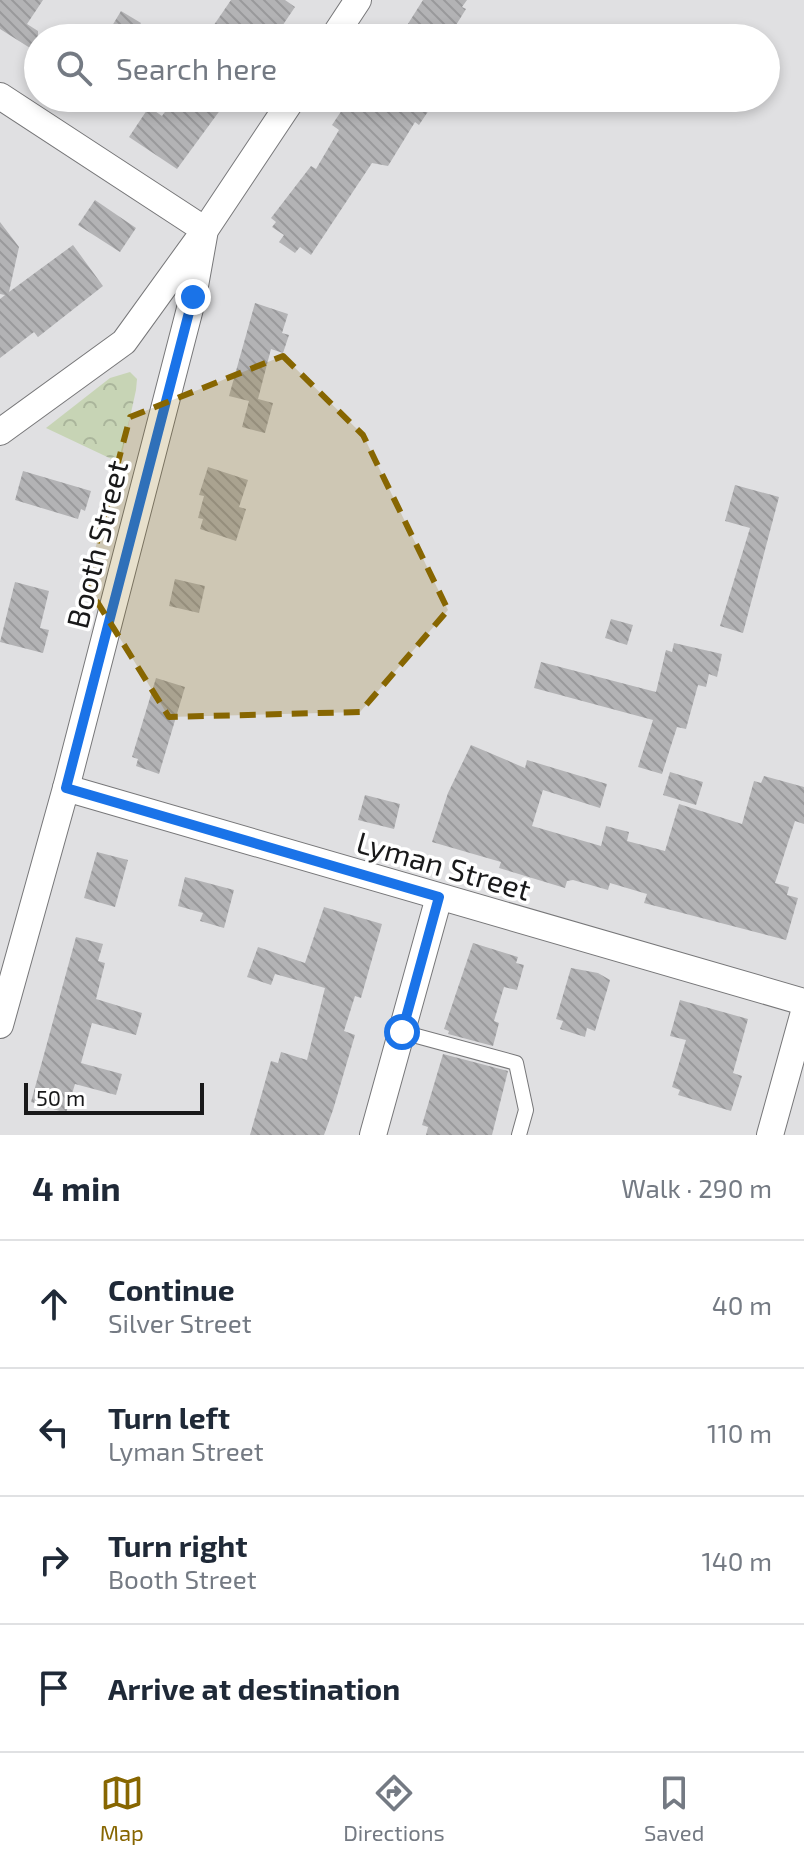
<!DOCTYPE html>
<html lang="en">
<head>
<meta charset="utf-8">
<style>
	body { margin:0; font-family:"Exo 2",sans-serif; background:#f2f2f3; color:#1f2937 }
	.scale { position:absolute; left:24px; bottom:20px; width:180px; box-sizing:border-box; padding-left:8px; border:4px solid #19191a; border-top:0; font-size:22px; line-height:28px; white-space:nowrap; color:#19191a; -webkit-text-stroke:6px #fff; paint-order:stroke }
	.stop { position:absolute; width:24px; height:24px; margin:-18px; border:6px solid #1a73e8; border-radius:50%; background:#fff }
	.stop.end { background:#1a73e8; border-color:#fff; box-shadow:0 2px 8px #0008 }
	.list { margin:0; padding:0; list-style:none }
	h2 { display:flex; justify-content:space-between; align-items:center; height:104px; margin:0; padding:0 32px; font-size:34px }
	h2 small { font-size:26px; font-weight:400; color:#747a83 }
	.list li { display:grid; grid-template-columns:52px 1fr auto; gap:24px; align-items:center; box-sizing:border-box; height:128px; padding:0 32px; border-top:2px solid #e0e1e3 }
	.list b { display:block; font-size:30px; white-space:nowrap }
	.list p { margin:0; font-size:26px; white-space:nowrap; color:#747a83 }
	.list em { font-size:26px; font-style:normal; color:#747a83 }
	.icon { flex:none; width:44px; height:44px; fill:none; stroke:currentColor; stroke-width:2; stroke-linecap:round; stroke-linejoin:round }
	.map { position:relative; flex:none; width:804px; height:1135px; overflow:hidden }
	.search { position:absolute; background:#fff; box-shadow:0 4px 12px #0003; left:24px; right:24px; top:24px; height:88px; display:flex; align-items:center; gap:20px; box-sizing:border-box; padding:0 28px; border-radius:44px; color:#747a83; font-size:30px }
	.sheet { height:616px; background:#fff }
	nav { display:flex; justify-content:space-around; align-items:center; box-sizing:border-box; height:112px; border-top:2px solid #e0e1e3; background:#fff; font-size:22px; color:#747a83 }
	nav a { display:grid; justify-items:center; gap:4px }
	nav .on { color:#876601 }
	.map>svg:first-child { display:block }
</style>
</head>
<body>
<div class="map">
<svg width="804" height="1135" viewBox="0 0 804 1135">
	<defs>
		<pattern id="park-crowns" width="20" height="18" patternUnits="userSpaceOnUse" patternTransform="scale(2)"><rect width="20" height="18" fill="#c7d4b5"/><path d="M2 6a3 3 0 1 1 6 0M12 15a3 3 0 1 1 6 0" fill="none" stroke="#aab59b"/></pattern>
		<pattern id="building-back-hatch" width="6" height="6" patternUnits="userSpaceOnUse" patternTransform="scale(2)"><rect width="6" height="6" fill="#b3b3b5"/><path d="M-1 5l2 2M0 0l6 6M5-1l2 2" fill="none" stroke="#99999b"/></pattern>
	</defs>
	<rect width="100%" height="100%" fill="#e0e0e2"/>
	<polygon fill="url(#park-crowns)" points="130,372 137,379 136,390 120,463 46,428 110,378"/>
	<g fill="url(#building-back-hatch)">
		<polygon points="0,0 43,0 27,24 38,31 38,53 0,29"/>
		<polygon points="231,0 285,0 295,7 274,38 205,38"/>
		<polygon points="423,0 467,0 462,7 466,9 448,38 399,38"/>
		<polygon points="121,11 141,23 132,38 121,38 109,31"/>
		<polygon points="175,98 229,98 177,169 129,137 149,107 162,116"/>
		<polygon points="350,98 437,98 419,125 415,122 388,166 372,163 311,255 300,247 295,253 279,242 284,235 272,227 276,222 271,218 311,166 316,169 339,130 332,125"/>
		<polygon points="95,200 136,228 120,252 78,225"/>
		<polygon points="0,222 19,247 9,292 73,245 103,286 38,337 34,332 0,358 0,299 5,295 0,294"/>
		<polygon points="255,303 288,314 282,333 289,335 283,353 271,349 258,399 273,403 265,433 242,427 249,401 229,396"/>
		<polygon points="208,467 248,480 239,507 246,509 236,541 200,529 203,519 198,518 204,496 199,495"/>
		<polygon points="23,471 91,491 85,511 81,509 78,519 15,500"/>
		<polygon points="735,485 779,497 743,633 720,626 750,528 725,521"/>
		<polygon points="175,579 205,586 199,613 169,606"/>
		<polygon points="15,582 49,591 40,628 49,630 43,653 0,642"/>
		<polygon points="611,619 633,625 627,645 605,638"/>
		<polygon points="674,643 722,654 717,677 709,674 706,687 698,685 686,729 677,727 662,774 638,767 653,720 534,688 541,662 656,692 666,650 672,652"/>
		<polygon points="156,678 185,687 159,774 136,766 138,759 132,757"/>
		<polygon points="471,745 525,768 527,760 607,784 600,808 543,790 532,826 601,846 606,826 629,832 627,841 665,851 679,804 742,824 754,781 761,783 764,776 804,787 804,824 795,821 775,883 789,887 787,895 798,898 786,940 644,903 647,894 610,883 608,890 573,880 567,881 565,888 499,868 501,862 432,842 448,793"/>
		<polygon points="670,772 703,782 696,805 663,795"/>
		<polygon points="365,795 400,804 394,829 358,820"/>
		<polygon points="97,852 128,860 115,907 84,898"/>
		<polygon points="185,877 234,890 224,928 200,921 203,913 178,906"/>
		<polygon points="324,907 382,924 361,998 355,996 344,1031 355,1035 333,1110 324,1135 250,1135 271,1061 278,1063 281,1052 307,1060 325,988 275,974 271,985 247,977 258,947 305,963"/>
		<polygon points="76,937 103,944 98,961 105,963 96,999 142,1013 136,1035 92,1023 81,1063 122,1074 116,1095 75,1084 66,1113 31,1102"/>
		<polygon points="473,943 518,957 516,963 524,965 517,990 504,987 494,1021 499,1023 493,1046 448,1034 449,1031 444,1029"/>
		<polygon points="571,968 598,973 610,980 595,1031 587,1028 585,1037 560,1029 563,1021 556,1019"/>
		<polygon points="680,1000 748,1019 733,1073 742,1076 731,1111 678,1095 680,1090 672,1087 686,1040 670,1036"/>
		<polygon points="443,1054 508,1071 492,1135 426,1135 428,1127 422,1125"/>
	</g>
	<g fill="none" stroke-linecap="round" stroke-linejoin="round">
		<g stroke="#777779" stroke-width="16">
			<polyline id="lane" points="402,1032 516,1063 526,1110 519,1135"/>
		</g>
		<g stroke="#777779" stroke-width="28">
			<g id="street">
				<polyline points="333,38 358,0"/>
				<polyline points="0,96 205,230 124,342 0,432"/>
				<polyline points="66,788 804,1002"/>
				<polyline points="0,1025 66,788 193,297 205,230 293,98"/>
				<polyline points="373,1135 439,897"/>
				<polyline points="770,1135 804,1012"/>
			</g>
		</g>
		<use href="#lane" stroke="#fff" stroke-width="14"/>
		<use href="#street" stroke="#fff" stroke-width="26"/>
	</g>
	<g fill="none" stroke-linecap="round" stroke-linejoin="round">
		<polyline stroke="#1a73e8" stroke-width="10" points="193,297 66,788 439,897 402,1032"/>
	</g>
	<path fill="#876601" fill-opacity="0.2" stroke="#876601" stroke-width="6" stroke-dasharray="16 10" stroke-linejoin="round" d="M 283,356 L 363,435 L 448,610 L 360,712 L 169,717 L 86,584 L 130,417 Z"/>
	<g text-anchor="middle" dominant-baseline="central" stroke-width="7" stroke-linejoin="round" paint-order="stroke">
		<g font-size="30" fill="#19191a" stroke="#fff">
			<text transform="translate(96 544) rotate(-76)">Booth Street</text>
			<text transform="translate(444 865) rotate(16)">Lyman Street</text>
		</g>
	</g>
</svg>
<div class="scale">50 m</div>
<div class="stop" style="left:402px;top:1032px"></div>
<div class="stop end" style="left:193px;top:297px"></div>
<div class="search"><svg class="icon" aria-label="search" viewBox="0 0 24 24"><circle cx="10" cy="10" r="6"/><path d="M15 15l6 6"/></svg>Search here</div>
</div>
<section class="sheet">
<h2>4 min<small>Walk · 290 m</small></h2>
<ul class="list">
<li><svg class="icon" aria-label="ahead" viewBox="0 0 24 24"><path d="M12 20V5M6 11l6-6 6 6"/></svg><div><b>Continue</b><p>Silver Street</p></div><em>40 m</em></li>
<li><svg class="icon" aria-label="left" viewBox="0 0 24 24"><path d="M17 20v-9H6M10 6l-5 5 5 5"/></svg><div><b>Turn left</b><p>Lyman Street</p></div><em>110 m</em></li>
<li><svg class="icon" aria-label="right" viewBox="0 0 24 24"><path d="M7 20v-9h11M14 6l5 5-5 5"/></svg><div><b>Turn right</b><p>Booth Street</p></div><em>140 m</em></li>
<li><svg class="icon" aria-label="arrive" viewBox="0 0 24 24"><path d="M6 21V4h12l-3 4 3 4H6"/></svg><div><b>Arrive at destination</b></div></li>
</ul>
</section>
<nav>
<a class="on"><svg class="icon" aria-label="map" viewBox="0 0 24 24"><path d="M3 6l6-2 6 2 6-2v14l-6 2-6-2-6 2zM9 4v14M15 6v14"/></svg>Map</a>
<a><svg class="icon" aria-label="directions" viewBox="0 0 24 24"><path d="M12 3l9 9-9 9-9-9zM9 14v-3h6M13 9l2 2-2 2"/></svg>Directions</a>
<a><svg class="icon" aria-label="saved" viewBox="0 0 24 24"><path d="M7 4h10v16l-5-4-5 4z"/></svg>Saved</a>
</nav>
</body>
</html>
